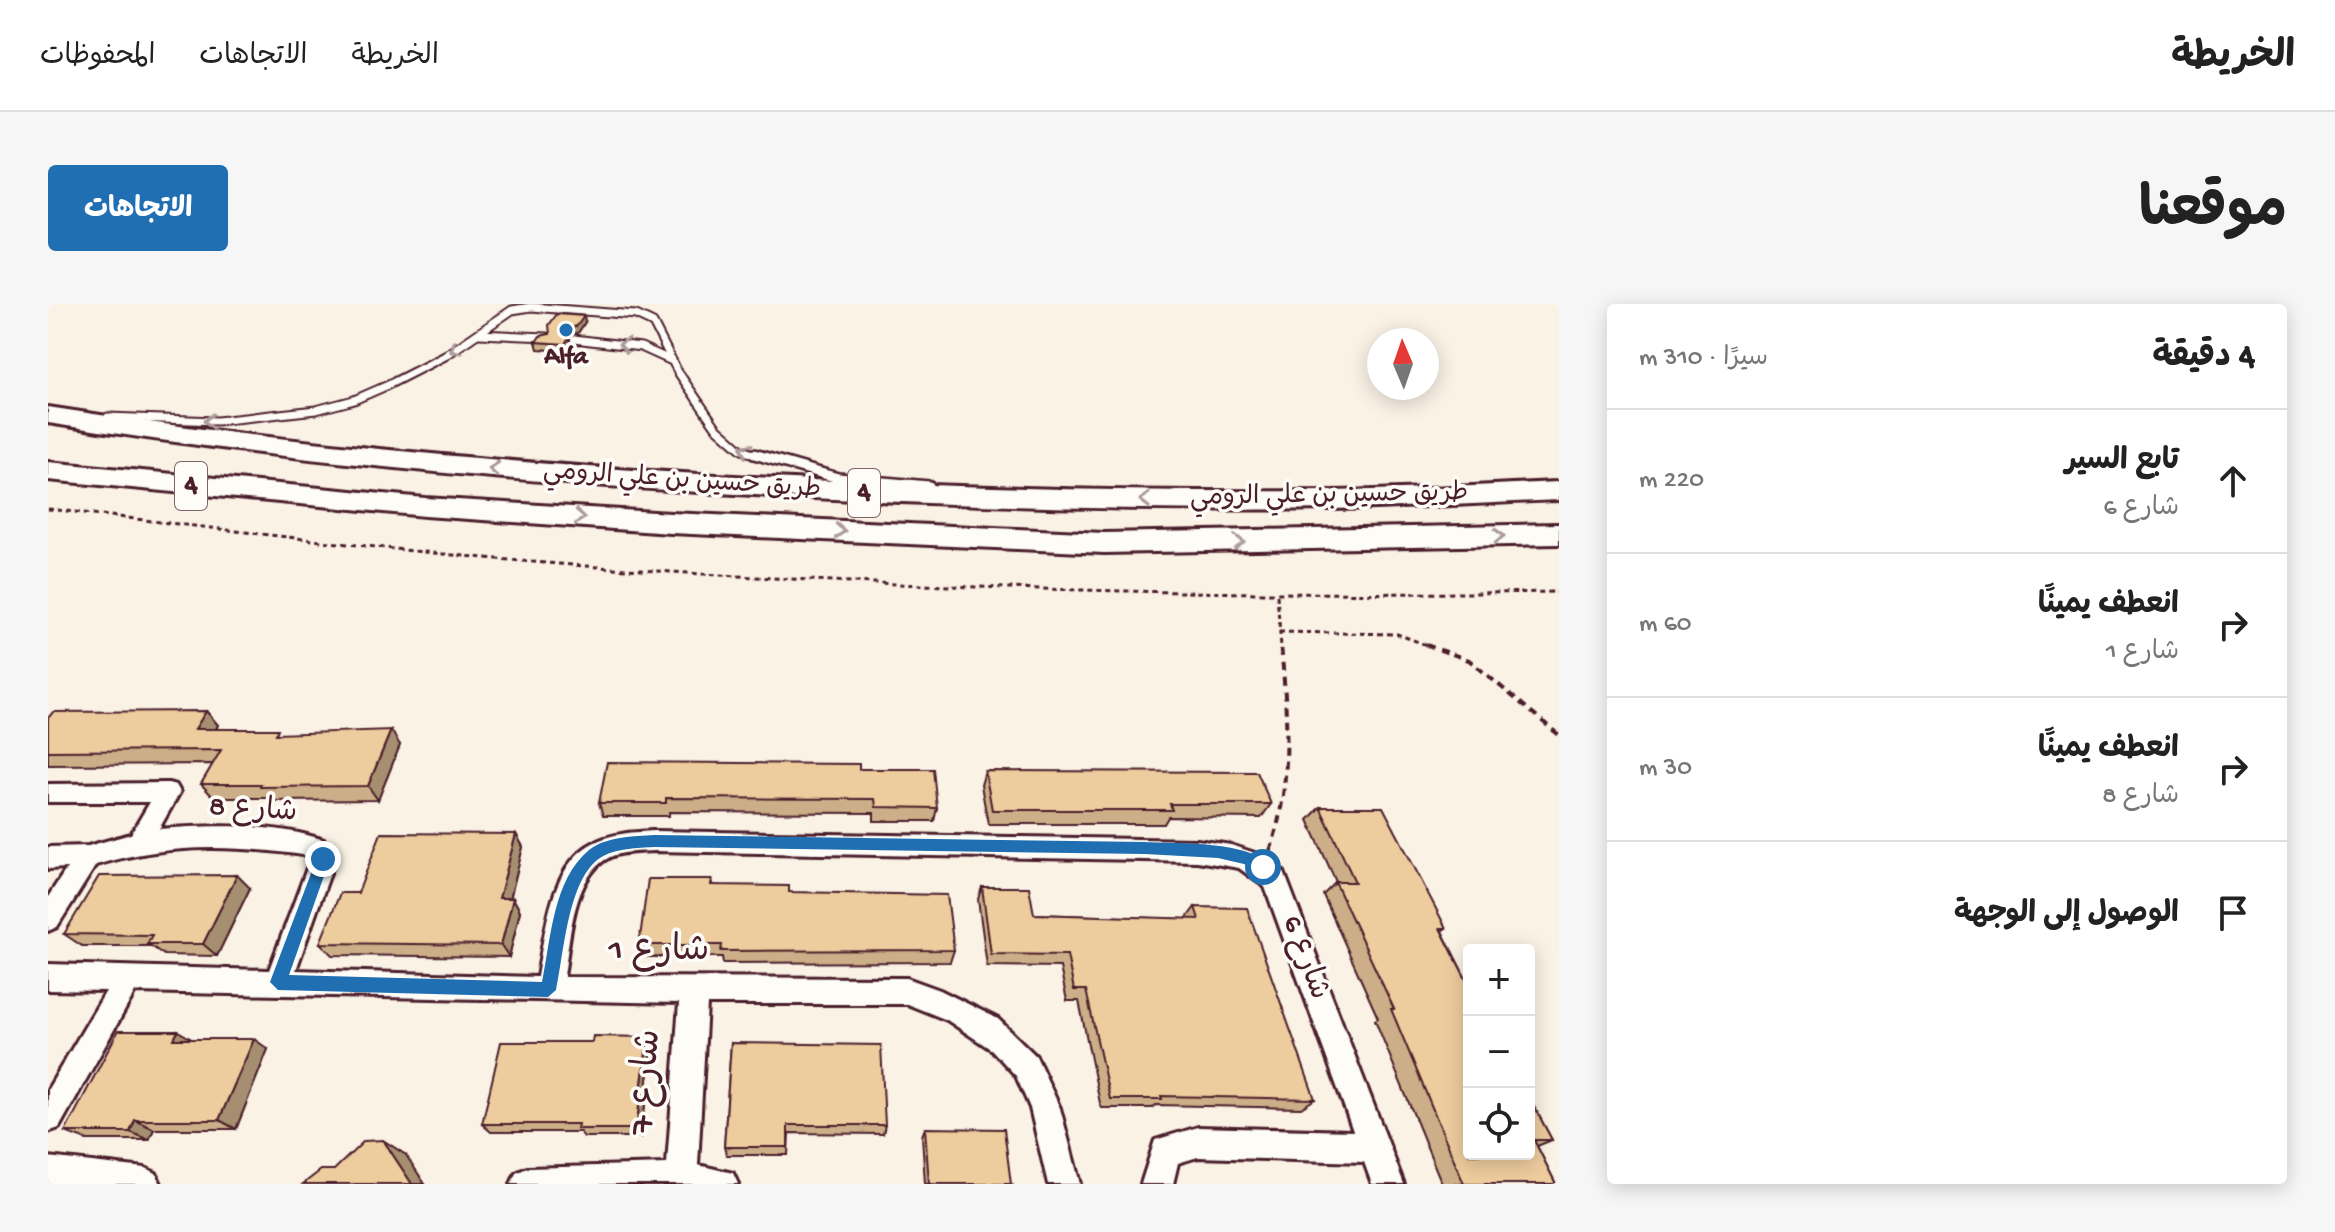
<!DOCTYPE html>
<html lang="ar">
<head>
<meta charset="utf-8">
<style>
	body { margin:0; font-family:"Gochi Hand","Playpen Sans Arabic",sans-serif; background:#f6f6f6; color:#222; direction:rtl }
	.controls { position:absolute; right:24px; bottom:24px; display:grid; overflow:hidden; border-radius:8px; box-shadow:0 4px 20px #0003 }
	.controls button { width:72px; height:72px; display:grid; place-items:center; padding:0; border:0; border-bottom:2px solid #e0e0e0; background:#fff; color:#222; font:40px sans-serif }
	.compass { position:absolute; left:1319px; top:24px; width:72px; height:72px; border-radius:50%; background:#fff; box-shadow:0 4px 20px #0003; rotate:358deg }
	.stop { position:absolute; width:24px; height:24px; margin:-18px; border:6px solid #1f6fb2; border-radius:50%; background:#fff }
	.stop.end { background:#1f6fb2; border-color:#fff; box-shadow:0 2px 8px #0008 }
	.list { margin:0; padding:0; list-style:none }
	h2 { display:flex; justify-content:space-between; align-items:center; height:104px; margin:0; padding:0 32px; font-size:34px }
	h2 small { font-size:26px; font-weight:400; color:#767676 }
	.list li { display:grid; grid-template-columns:52px 1fr auto; gap:24px; align-items:center; box-sizing:border-box; height:144px; padding:0 32px; border-top:2px solid #e0e0e0 }
	.list b { display:block; font-size:30px; white-space:nowrap }
	.list p { margin:0; font-size:26px; white-space:nowrap; color:#767676 }
	.list em { font-size:26px; font-style:normal; color:#767676 }
	.icon { flex:none; width:44px; height:44px; fill:none; stroke:currentColor; stroke-width:2; stroke-linecap:round; stroke-linejoin:round }
	.map { position:relative; flex:none; width:1511px; height:880px; overflow:hidden; direction:ltr; border-radius:8px }
	header { display:flex; align-items:center; gap:48px; box-sizing:border-box; height:112px; padding:0 40px; background:#fff; border-bottom:2px solid #e0e0e0 }
	header strong { font-size:38px }
	nav { display:flex; gap:44px; margin-inline-start:auto; font-size:28px }
	.intro { display:flex; align-items:center; justify-content:space-between; box-sizing:border-box; height:192px; padding:0 48px }
	h1 { margin:0; font-size:56px }
	.button { padding:20px 36px; border-radius:8px; background:#1f6fb2; color:#fff; font-size:28px; font-weight:700 }
	main { display:flex; gap:48px; padding:0 48px }
	aside { flex:1; background:#fff; border-radius:8px; box-shadow:0 4px 20px #0003 }
	.map>svg:first-child { display:block }
</style>
</head>
<body>
<header>
<strong>الخريطة</strong>
<nav><a>الخريطة</a><a>الاتجاهات</a><a>المحفوظات</a></nav>
</header>
<div class="intro"><h1>موقعنا</h1><a class="button">الاتجاهات</a></div>
<main>
<aside>
<h2>4 دقيقة<small>سيرًا · 310 m</small></h2>
<ul class="list">
<li><svg class="icon" aria-label="ahead" viewBox="0 0 24 24"><path d="M12 20V5M6 11l6-6 6 6"/></svg><div><b>تابع السير</b><p>شارع 6</p></div><em>220 m</em></li>
<li><svg class="icon" aria-label="right" viewBox="0 0 24 24"><path d="M7 20v-9h11M14 6l5 5-5 5"/></svg><div><b>انعطف يمينًا</b><p>شارع 1</p></div><em>60 m</em></li>
<li><svg class="icon" aria-label="right" viewBox="0 0 24 24"><path d="M7 20v-9h11M14 6l5 5-5 5"/></svg><div><b>انعطف يمينًا</b><p>شارع 8</p></div><em>30 m</em></li>
<li><svg class="icon" aria-label="arrive" viewBox="0 0 24 24"><path d="M6 21V4h12l-3 4 3 4H6"/></svg><div><b>الوصول إلى الوجهة</b></div></li>
</ul>
</aside>
<div class="map">
<svg width="1511" height="880" viewBox="0 0 1511 880">
	<rect width="100%" height="100%" fill="#faf2e5"/>
	<filter id="ink" filterUnits="userSpaceOnUse"><feTurbulence type="fractalNoise" baseFrequency=".0125" numOctaves="2"/><feDisplacementMap in="SourceGraphic" scale="16" xChannelSelector="R" yChannelSelector="G"/><feConvolveMatrix kernelMatrix="1 2 1 2 8 2 1 2 1" color-interpolation-filters="sRGB"/></filter>
	<g filter="url(#ink)">
		<g fill="none" stroke-linecap="round" stroke-linejoin="round">
			<g stroke="#4a1f2b" stroke-width="11">
				<g id="lane-far1">
					<polyline points="431,30 499,33"/>
					<polyline points="526,35 593,43 624,57"/>
					<polyline points="60,113 169,117 268,106 306,96 338,82 397,52 464,6 483,3 588,11 605,19 630,68 668,123 694,146 711,152"/>
				</g>
			</g>
			<g stroke="#4a1f2b" stroke-width="14">
				<polyline id="lane" points="706,150 790,174 881,182"/>
			</g>
			<g stroke="#4a1f2b" stroke-width="6">
				<g id="street">
					<path d="M 120,479 L 128,481 L 132,488 L 111,525 C 160,521 229,519 276,536 L 287,555 L 248,666 L 489,673 C 497,631 502,561 545,539 C 564,529 585,528 606,527 L 1149,536 L 1183,541 L 1207,549 L 1236,568 L 1356,880 L 1324,880 L 1316,858 L 1150,853 L 1130,859 L 1125,880 L 1093,880 L 1107,836 L 1150,823 L 1305,827 L 1217,583 L 1191,564 L 1149,557 L 606,547 C 592,548 575,547 562,553 C 524,572 522,636 516,673 L 859,674 L 892,686 L 950,715 L 988,752 L 1012,804 L 1032,880 L 1000,880 L 982,804 L 968,772 L 944,746 L 899,716 L 859,700 L 659,700 L 650,861 L 685,869 L 690,880 L 463,880 L 468,869 L 479,864 L 619,860 L 631,699 L 87,688 L 11,824 L 0,828 L 0,785 L 58,687 L 0,686 L 0,660 L 221,666 L 262,556 L 260,552 L 248,550 C 179,541 115,540 48,561 L 9,623 L 0,627 L 0,593 L 19,564 L 0,565 L 0,543 L 40,542 L 83,530 L 102,498 L 0,498 L 0,480 Z"/>
					<polygon points="0,853 97,864 108,869 113,880 0,880"/>
				</g>
			</g>
			<g stroke="#4a1f2b" stroke-width="6">
				<g id="highway">
					<path d="M 0,103 C 216,137 433,157 651,170 C 861,182 1072,189 1283,187 C 1359,186 1435,181 1511,178 L 1511,196 C 1435,199 1359,204 1283,205 C 1072,208 861,200 651,188 C 433,175 216,154 0,119 Z"/>
					<polygon points="0,158 377,194 623,209 1056,229 1511,220 1511,240 1056,249 623,229 377,212 0,176"/>
				</g>
			</g>
			<g stroke="#4a1f2b" stroke-width="3" stroke-dasharray="5 4" stroke-linecap="butt">
				<path d="M 0,205 C 154,222 307,243 461,256 C 811,285 1161,293 1511,288"/>
				<polyline points="1229,291 1233,343"/>
				<polyline points="1231,328 1349,330 1384,343"/>
			</g>
			<g stroke="#4a1f2b" stroke-width="4" stroke-dasharray="8 6" stroke-linecap="butt">
				<polyline points="1378,341 1421,356 1511,431"/>
				<path d="M 1222,547 C 1245,480 1239,410 1233,341"/>
			</g>
			<use href="#lane-far1" stroke="#fdfcf7" stroke-width="7"/>
			<use href="#lane" stroke="#fdfcf7" stroke-width="9"/>
			<use href="#street" fill="#fdfcf7" fill-rule="evenodd"/>
			<use href="#highway" fill="#fdfcf7" fill-rule="evenodd"/>
		</g>
		<g fill="#ccaf88" stroke="#4a1f2b" stroke-width="2">
			<polygon points="537,18 530,29 521,32 523,40 519,47 490,45 488,38 502,30"/>
			<polygon points="158,407 170,421 168,425 352,441 330,496 223,497 221,494 166,494 153,480 165,460 0,461 0,414"/>
			<polygon points="811,465 889,504 886,517 826,517 826,509 621,508 621,512 555,512 551,499"/>
			<polygon points="937,467 1223,500 1213,514 1120,513 1116,520 940,520 933,481"/>
			<polygon points="1272,503 1398,624 1394,627 1421,681 1504,836 1489,842 1508,880 1394,880 1327,716 1330,714 1275,591 1288,578 1260,516"/>
			<polygon points="468,530 475,543 462,594 465,594 472,607 461,653 284,651 272,639 310,589"/>
			<polygon points="664,575 665,581 741,588 906,646 902,658 675,659 674,653 595,653 591,641"/>
			<polygon points="934,583 986,610 1138,615 1147,603 1267,795 1253,804 1108,801 1104,804 1053,804 1031,697 1019,697 1012,663 939,662 930,595"/>
			<polygon points="202,584 169,652 116,651 103,642 34,642 16,630"/>
			<polygon points="130,727 143,735 220,745 188,825 106,825 101,836 38,836 17,828"/>
			<polygon points="600,733 604,743 593,833 536,833 532,828 443,828 434,820 544,738"/>
			<polygon points="683,739 837,821 835,830 741,829 740,851 679,851 676,843"/>
			<polygon points="877,824 963,880 877,880 874,832"/>
		</g>
		<g fill="#a68f6f" stroke="#4a1f2b" stroke-width="2">
			<polygon points="536,12 537,18 530,29 520,32 519,25"/>
			<polygon points="521,33 523,40 519,47 517,40"/>
			<polygon points="158,407 170,421 160,439 147,425"/>
			<polygon points="343,426 352,441 330,496 320,482"/>
			<polygon points="468,530 475,543 459,607 451,594"/>
			<polygon points="189,571 202,584 169,652 155,640"/>
			<polygon points="465,594 472,607 461,653 453,641"/>
			<polygon points="130,727 147,737 126,735"/>
			<polygon points="600,733 604,743 593,833 588,825"/>
			<polygon points="206,735 220,745 188,825 171,816"/>
			<polygon points="87,816 106,825 101,836 82,828"/>
			<polygon points="335,836 358,851 377,880 364,880"/>
		</g>
		<g fill="#edcc9e" stroke="#4a1f2b" stroke-width="2">
			<polygon points="509,10 536,12 529,22 519,25 521,33 517,40 488,38 492,32 502,30 501,21"/>
			<polygon points="158,407 147,425 230,425 228,430 343,426 320,482 212,483 213,480 153,480 173,446 0,447 0,414 5,408"/>
			<polygon points="559,458 811,460 811,465 885,465 889,504 828,503 827,495 618,494 618,499 551,499"/>
			<polygon points="937,467 1209,468 1223,500 1122,500 1124,506 944,506"/>
			<polygon points="1272,503 1335,503 1398,624 1392,624 1421,681 1421,850 1481,850 1481,793 1504,836 1486,836 1508,880 1416,880 1343,705 1346,705 1287,578 1307,578"/>
			<polygon points="333,529 468,530 451,594 465,594 453,641 272,639 292,589 310,589"/>
			<polygon points="189,571 155,640 99,640 104,631 16,630 51,572"/>
			<polygon points="600,575 664,575 663,581 741,582 741,588 899,591 906,646 673,647 674,641 591,641"/>
			<polygon points="934,583 981,583 986,610 1151,615 1147,603 1199,604 1267,795 1113,792 1114,795 1062,795 1038,686 1026,686 1019,651 943,650"/>
			<polygon points="70,727 130,727 126,735 206,735 171,816 87,816 82,828 17,828"/>
			<polygon points="545,732 600,733 588,825 529,825 530,820 434,820 453,738 544,738"/>
			<polygon points="683,739 833,741 837,821 740,821 740,843 676,843"/>
			<polygon points="877,824 956,825 963,880 881,880"/>
			<polygon points="335,836 364,880 255,880 273,866 286,866 316,837"/>
		</g>
		<defs><path id="oneway-chevron" d="M-2-3.5L2.5 0L-2 3.5" fill="none" stroke-width="1.6" stroke-linecap="round" stroke-linejoin="round" transform="scale(2)"/></defs>
		<g stroke="#ac999b">
			<use href="#oneway-chevron" transform="translate(576 41) rotate(-171)"/>
			<use href="#oneway-chevron" transform="translate(407 45) rotate(148)"/>
			<use href="#oneway-chevron" transform="translate(161 117) rotate(-180)"/>
			<use href="#oneway-chevron" transform="translate(697 145) rotate(-151)"/>
			<use href="#oneway-chevron" transform="translate(446 165) rotate(-175)"/>
			<use href="#oneway-chevron" transform="translate(1097 196) rotate(180)"/>
			<use href="#oneway-chevron" transform="translate(532 213) rotate(4)"/>
			<use href="#oneway-chevron" transform="translate(792 227) rotate(3)"/>
			<use href="#oneway-chevron" transform="translate(1451 232) rotate(-2)"/>
			<use href="#oneway-chevron" transform="translate(1191 238) rotate(-1)"/>
		</g>
	</g>
	<path fill="#1f6fb2" d="M 606,531 L 1097,538 C 1128,540 1204,536 1222,563 L 1215,570 L 1196,560 L 1170,554 L 1097,550 L 606,543 C 590,544 567,544 552,554 C 520,575 516,649 508,686 L 500,693 L 230,686 L 222,678 L 270,551 L 280,551 L 282,555 L 241,671 L 494,678 C 503,634 505,576 541,546 C 557,533 587,532 606,531 Z"/>
	<circle fill="#1f6fb2" stroke="#fdfcf7" stroke-width="3" cx="518" cy="26" r="8"/>
	<g text-anchor="middle" dominant-baseline="central" stroke-width="7" stroke-linejoin="round" paint-order="stroke">
		<g font-size="26" font-weight="bold" fill="#4a1f2b" stroke="#fdfcf7">
			<text x="518" y="54">Alfa</text>
		</g>
		<g font-size="26" fill="#4a1f2b" stroke="#fdfcf7">
			<text transform="translate(634 178) rotate(4)">طريق حسين بن علي الرومي</text>
			<text transform="translate(1281 193) rotate(-1)">طريق حسين بن علي الرومي</text>
		</g>
		<g fill="#fdfcf7" stroke="#806168" stroke-width="2">
			<rect x="127" y="158" width="32" height="48" rx="6"/>
			<rect x="800" y="165" width="32" height="48" rx="6"/>
		</g>
		<g font-size="28" font-weight="bold" fill="#4a1f2b">
			<text x="143" y="182">4</text>
			<text x="816" y="189">4</text>
		</g>
		<g font-size="30" fill="#4a1f2b" stroke="#fdfcf7">
			<text transform="translate(205 507) rotate(4)">شارع 8</text>
			<text transform="translate(1256 654) rotate(70)">شارع 6</text>
		</g>
		<g font-size="36" fill="#4a1f2b" stroke="#fdfcf7">
			<text x="611" y="648">شارع 1</text>
			<text transform="translate(600 778) rotate(-86)">شارع 7</text>
		</g>
	</g>
</svg>
<div class="controls">
<button>+</button>
<button>−</button>
<button><svg class="icon" aria-label="locate" viewBox="0 0 24 24"><circle cx="12" cy="12" r="6"/><path d="M12 2v4M12 18v4M2 12h4M18 12h4"/></svg></button>
</div>
<svg class="compass" viewBox="-18 -18 36 36"><path d="M0-13l5 13h-10z" fill="#e53935"/><path d="M0 13l5-13h-10z" fill="#767676"/></svg>
<div class="stop" style="left:1215px;top:563px"></div>
<div class="stop end" style="left:275px;top:555px"></div>
</div>
</main>
</body>
</html>
